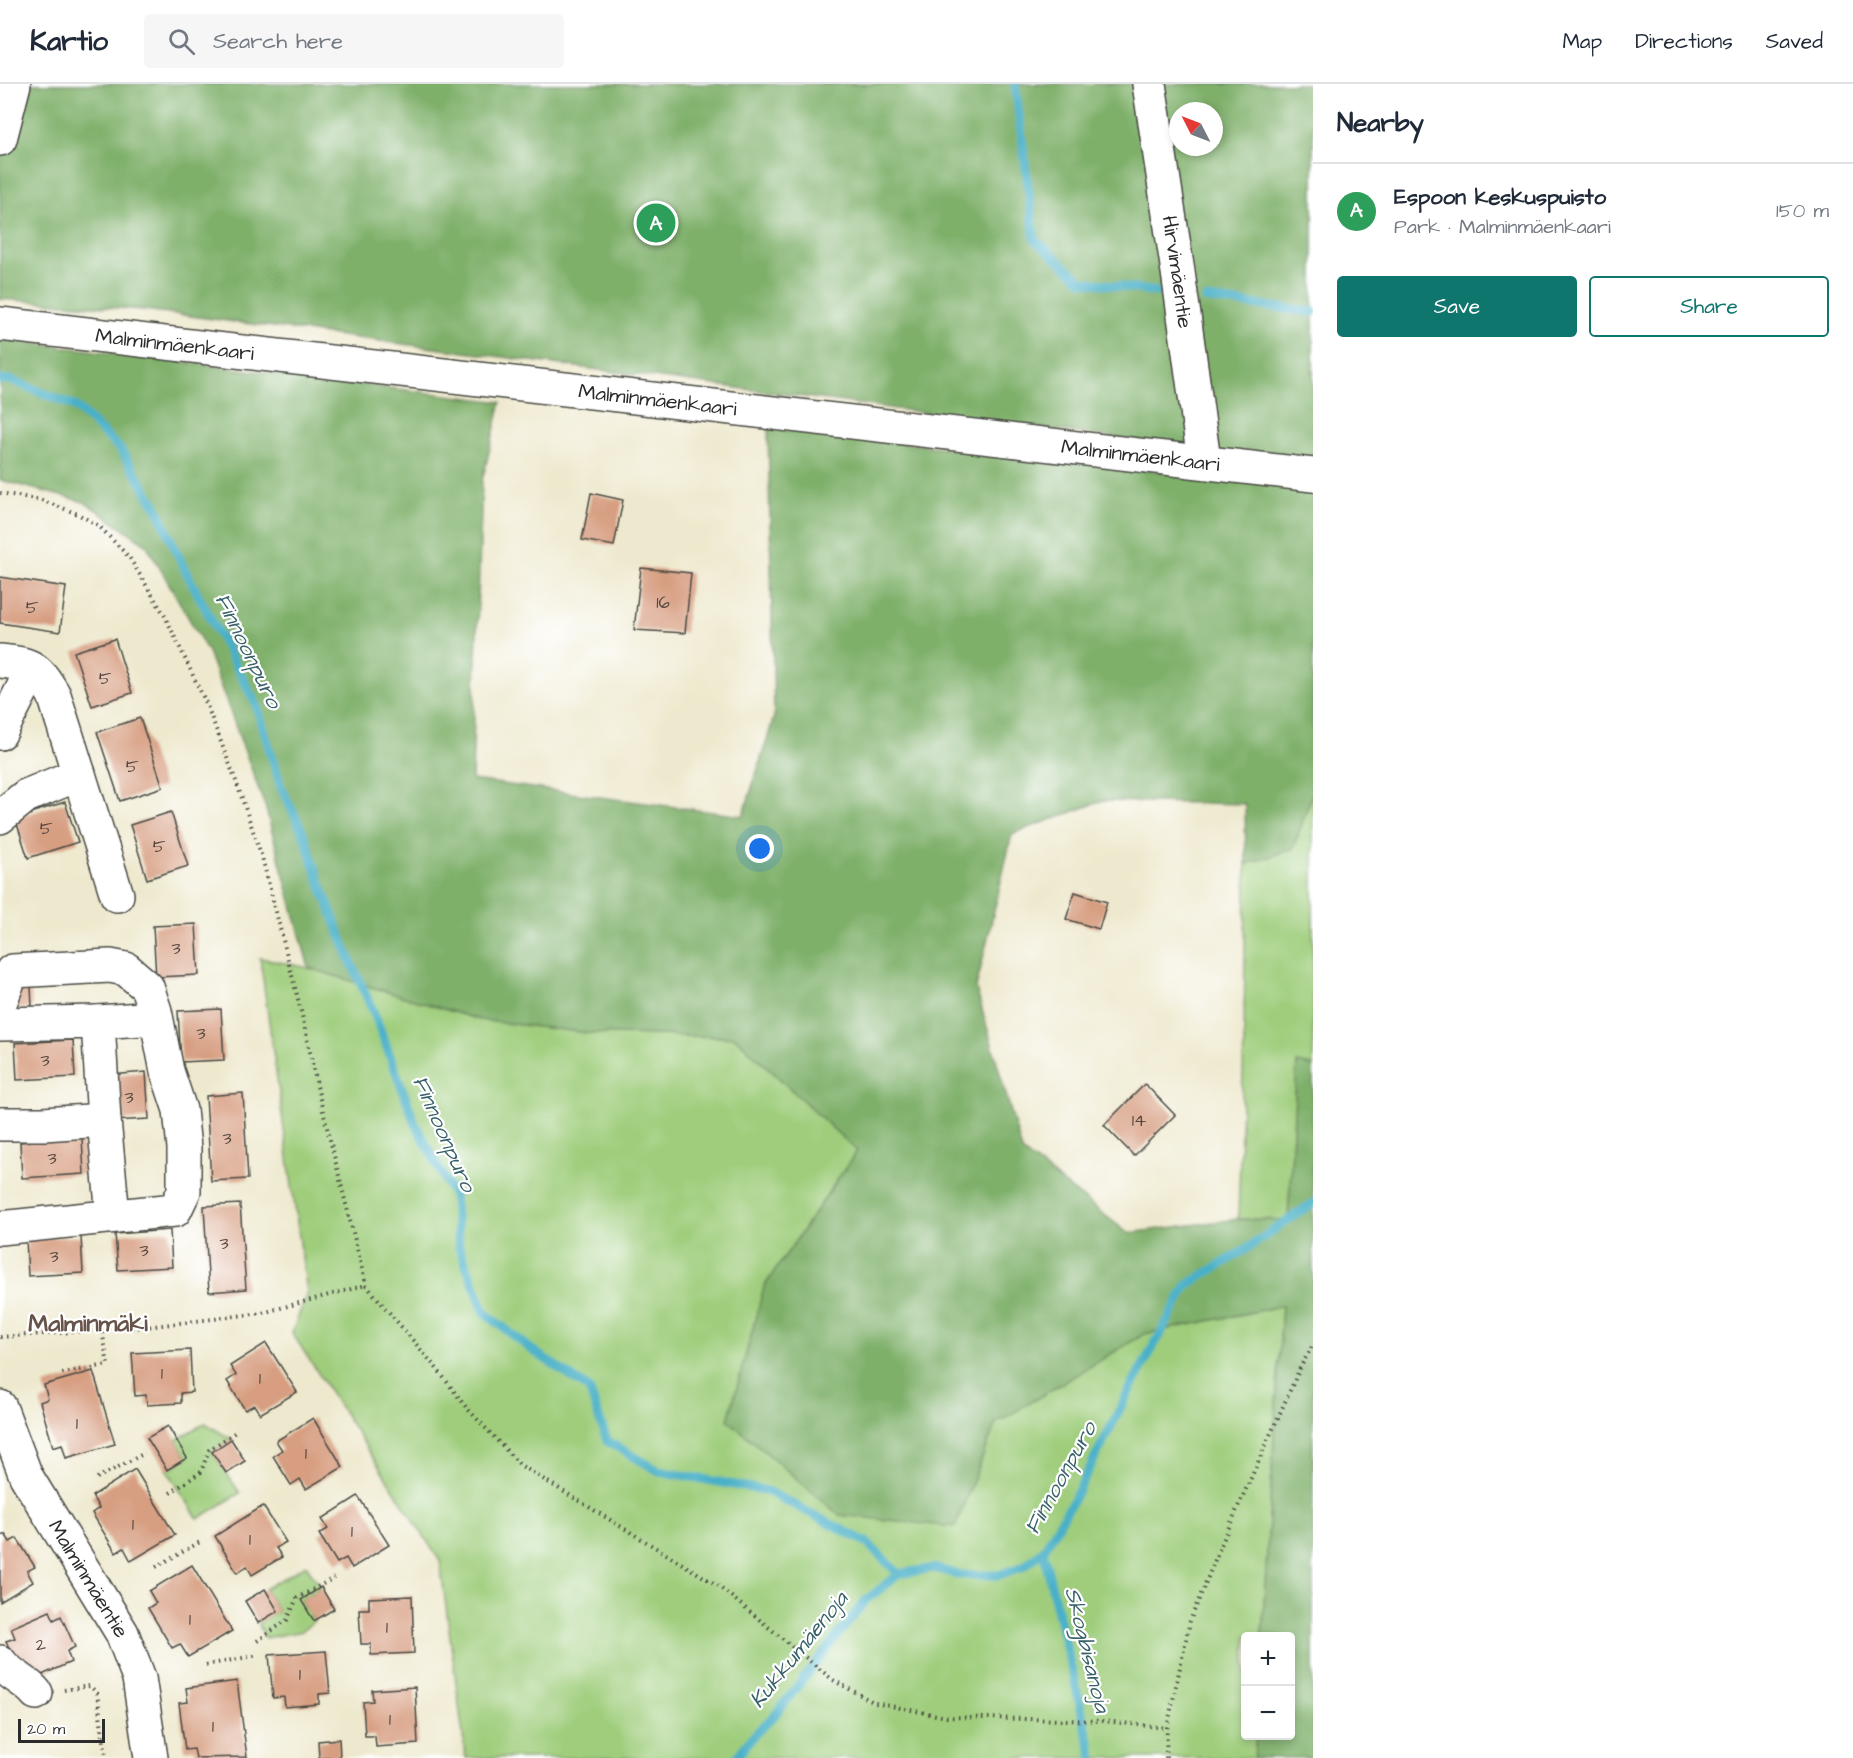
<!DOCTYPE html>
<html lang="en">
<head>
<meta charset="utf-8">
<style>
	body { margin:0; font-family:"Architects Daughter",sans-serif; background:#f6f6f7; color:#1f2937 }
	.controls { position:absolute; right:18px; bottom:18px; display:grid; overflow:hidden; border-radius:6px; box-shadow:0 3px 9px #0003 }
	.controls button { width:54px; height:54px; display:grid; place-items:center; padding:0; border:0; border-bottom:2px solid #e0e1e3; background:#fff; color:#1f2937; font:30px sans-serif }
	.compass { position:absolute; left:1169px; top:18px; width:54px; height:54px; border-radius:50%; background:#fff; box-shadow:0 3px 9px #0003; rotate:312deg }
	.scale { position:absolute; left:18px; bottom:15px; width:87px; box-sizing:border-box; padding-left:6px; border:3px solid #2b2b2b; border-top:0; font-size:16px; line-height:21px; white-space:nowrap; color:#2b2b2b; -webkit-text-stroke:4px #fff; paint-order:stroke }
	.you { position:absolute; left:760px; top:765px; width:21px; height:21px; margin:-15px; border:4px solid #fff; border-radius:50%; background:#1a73e8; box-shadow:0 0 0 9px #1a73e833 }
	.badge { display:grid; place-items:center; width:39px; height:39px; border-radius:50%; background:#0f766e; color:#fff; font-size:20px; font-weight:700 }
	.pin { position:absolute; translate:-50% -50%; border:3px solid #fff; box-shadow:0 2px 6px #0006 }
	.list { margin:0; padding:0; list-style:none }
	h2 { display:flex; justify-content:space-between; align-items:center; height:78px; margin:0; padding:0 24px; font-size:26px }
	h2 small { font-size:20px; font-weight:400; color:#747a83 }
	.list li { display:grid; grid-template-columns:39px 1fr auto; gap:18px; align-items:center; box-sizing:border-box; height:96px; padding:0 24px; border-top:2px solid #e0e1e3 }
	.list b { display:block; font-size:22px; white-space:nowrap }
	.list p { margin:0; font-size:20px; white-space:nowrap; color:#747a83 }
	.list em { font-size:20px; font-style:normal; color:#747a83 }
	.actions { display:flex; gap:12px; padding:18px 24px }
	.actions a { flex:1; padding:14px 0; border:2px solid #0f766e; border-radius:6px; text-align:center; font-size:21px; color:#0f766e }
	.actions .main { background:#0f766e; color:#fff }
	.icon { flex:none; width:33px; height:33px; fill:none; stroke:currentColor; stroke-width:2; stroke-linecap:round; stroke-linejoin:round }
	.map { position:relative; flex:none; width:1313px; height:1674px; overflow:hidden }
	header { display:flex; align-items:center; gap:36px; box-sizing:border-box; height:84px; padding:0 30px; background:#fff; border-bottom:2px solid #e0e1e3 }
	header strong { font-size:28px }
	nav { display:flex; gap:33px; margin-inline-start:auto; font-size:21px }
	.search { width:420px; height:54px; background:#f6f6f7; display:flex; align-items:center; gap:15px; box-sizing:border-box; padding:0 21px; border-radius:6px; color:#747a83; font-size:22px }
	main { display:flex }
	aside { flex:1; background:#fff }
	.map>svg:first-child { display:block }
</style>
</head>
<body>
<header>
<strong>Kartio</strong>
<div class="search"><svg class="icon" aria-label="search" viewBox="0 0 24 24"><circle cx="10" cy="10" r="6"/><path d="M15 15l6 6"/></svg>Search here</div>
<nav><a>Map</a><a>Directions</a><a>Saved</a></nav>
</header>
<main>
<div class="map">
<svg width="1313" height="1674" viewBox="0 0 1313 1674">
	<rect width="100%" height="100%" fill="#fff"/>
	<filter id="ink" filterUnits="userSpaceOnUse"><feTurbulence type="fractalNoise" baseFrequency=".0167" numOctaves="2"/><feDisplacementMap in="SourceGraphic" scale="12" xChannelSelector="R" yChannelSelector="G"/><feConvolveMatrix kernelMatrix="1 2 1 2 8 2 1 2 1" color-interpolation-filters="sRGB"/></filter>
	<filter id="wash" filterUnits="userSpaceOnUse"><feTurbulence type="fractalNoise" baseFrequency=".008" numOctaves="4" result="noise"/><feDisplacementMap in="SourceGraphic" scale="24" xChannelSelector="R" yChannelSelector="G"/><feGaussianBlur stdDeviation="1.35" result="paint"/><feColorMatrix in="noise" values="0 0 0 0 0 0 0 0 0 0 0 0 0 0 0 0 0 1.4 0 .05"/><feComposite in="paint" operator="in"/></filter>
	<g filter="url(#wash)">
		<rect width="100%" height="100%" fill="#eee9ce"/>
		<g fill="#9fcd7b" stroke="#657c53" stroke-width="1.5">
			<polygon points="1313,708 1313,982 1297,980 1288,1136 1238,1135 1244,958 1246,780 1292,765"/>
			<polygon points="260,874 309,884 480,936 588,949 735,953 857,1067 764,1203 955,1443 995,1339 1144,1250 1282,1222 1262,1552 1246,1552 1246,1652 1256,1652 1254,1674 466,1674 440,1477 292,1249 307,1209"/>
			<polygon points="205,1339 231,1355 212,1368 240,1409 198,1435 167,1386 187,1374 176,1356"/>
			<polygon points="306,1481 321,1503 301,1516 314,1537 302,1547 265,1554 258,1539 278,1527 265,1505"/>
		</g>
		<g fill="#7fb06b" stroke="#556e4b" stroke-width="1.5" fill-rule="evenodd">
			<path d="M 0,0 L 1313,0 L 1313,380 L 145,226 L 0,215 ZM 1178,27 L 1214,27 L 1214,63 L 1178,63 Z"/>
			<polygon points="0,255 501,318 482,397 472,696 743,732 774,633 768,344 1313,404 1313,708 1293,765 1246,780 1245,720 1102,717 1012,750 976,904 1022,1067 1128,1149 1238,1135 1288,1136 1297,979 1313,982 1313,1674 1254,1674 1256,1652 1290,1652 1290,1552 1262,1552 1282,1222 1144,1250 996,1339 955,1443 839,1431 728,1336 764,1203 857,1067 735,953 588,949 480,936 309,884 265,722 208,568 146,460 84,418 0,396"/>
		</g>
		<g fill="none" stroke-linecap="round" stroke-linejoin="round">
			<g stroke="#48b0c7" stroke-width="9">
				<polyline points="1015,0 1035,156 1082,197 1157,208"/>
				<polyline points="1206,215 1313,228"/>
				<polyline points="0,296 11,296 75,322 120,365 156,422 183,482 256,620 281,703 304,751 321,802 351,878 374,929 415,1039 454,1112 459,1163 485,1229 532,1266 589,1305 607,1357 659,1387 767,1407 866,1458 899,1490"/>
				<polyline points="1043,1467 1093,1674"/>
				<polyline points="736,1674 754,1651 774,1632 865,1517 899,1490 934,1484 960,1491 999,1491 1024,1482 1043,1467 1075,1413 1128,1309 1187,1201 1243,1167 1313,1119"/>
			</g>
		</g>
		<g id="blocks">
			<g fill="#d79e81">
				<polygon points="591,409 623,416 614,462 582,456"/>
				<polygon points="641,484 691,489 685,549 634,546"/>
				<polygon points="0,493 66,503 60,548 0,539"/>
				<polygon points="115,555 132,609 92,622 74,568"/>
				<polygon points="140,634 163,703 120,717 97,648"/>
				<polygon points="65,718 78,758 28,774 15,734"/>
				<polygon points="171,728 188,782 147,795 130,741"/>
				<polygon points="1075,808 1107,818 1099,845 1066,835"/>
				<polygon points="196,840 199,891 156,893 153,842"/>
				<polygon points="31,902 32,924 17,925 16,903"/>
				<polygon points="221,925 224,976 181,978 178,927"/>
				<polygon points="73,956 75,993 17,996 15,959"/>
				<polygon points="146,988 149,1035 113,1037 110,991"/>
				<polygon points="1145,1000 1175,1031 1134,1072 1104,1041"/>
				<polygon points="243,1009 248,1095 211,1097 206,1012"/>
				<polygon points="82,1054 84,1090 22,1094 20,1058"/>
				<polygon points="240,1120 246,1205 209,1208 204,1122"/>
				<polygon points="170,1146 172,1183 118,1186 115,1150"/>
				<polygon points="81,1152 83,1189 28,1192 26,1155"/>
				<polygon points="266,1259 297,1308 260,1330 254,1321 245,1326 227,1297 236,1291 230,1282"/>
				<polygon points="190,1266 192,1308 181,1309 181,1319 147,1321 146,1311 135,1312 132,1269"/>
				<polygon points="93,1287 115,1360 66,1374 62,1360 53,1363 40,1318 48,1315 44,1301"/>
				<polygon points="313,1334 343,1383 306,1405 300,1395 291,1401 273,1372 282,1366 276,1357"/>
				<polygon points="168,1342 187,1374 167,1386 147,1354"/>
				<polygon points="231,1355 245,1377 226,1389 212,1368"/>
				<polygon points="135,1385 175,1451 131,1477 124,1464 116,1469 92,1429 99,1424 92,1412"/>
				<polygon points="358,1412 389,1461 352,1484 346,1474 337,1479 319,1450 328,1445 322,1435"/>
				<polygon points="263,1422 286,1458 276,1464 282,1473 252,1491 247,1482 237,1489 215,1452"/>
				<polygon points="5,1450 10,1458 17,1454 35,1483 27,1487 33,1498 0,1518 0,1453"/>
				<polygon points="192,1481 232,1547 188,1573 180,1560 172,1564 148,1524 156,1519 149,1507"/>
				<polygon points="321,1503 334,1525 314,1537 301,1516"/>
				<polygon points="265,1505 278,1527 258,1539 245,1517"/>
				<polygon points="412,1512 414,1569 371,1571 371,1560 361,1560 359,1525 369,1525 369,1514"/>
				<polygon points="50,1527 54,1536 61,1532 75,1563 67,1567 71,1578 33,1595 20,1588 6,1557 15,1554 11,1544"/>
				<polygon points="326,1567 330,1609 319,1610 319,1620 285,1623 284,1613 273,1614 269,1571"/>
				<polygon points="237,1597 247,1673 196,1674 194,1665 185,1666 179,1619 188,1618 186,1604"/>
				<polygon points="415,1603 418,1660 376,1663 375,1652 365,1652 363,1618 373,1617 372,1606"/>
				<polygon points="339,1655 340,1674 319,1674 318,1657"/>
			</g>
		</g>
	</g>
	<g filter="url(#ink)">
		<use href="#blocks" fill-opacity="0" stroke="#484843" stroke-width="1.5"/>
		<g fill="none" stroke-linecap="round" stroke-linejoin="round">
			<g stroke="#484843" stroke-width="36">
				<g id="minor">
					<path id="s1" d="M 1149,0 L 1178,188 L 1204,377"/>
					<polyline points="0,55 14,0"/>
					<path id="s2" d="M 0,240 L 1313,391"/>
					<path d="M 0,577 C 33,580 37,583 54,611 L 117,811"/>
					<polyline points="0,649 23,604 31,584"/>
					<polyline points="0,733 26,712 79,690"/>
					<polyline points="0,919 12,887 110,882 126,885 147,903 155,927 167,987 180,1026 184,1064 184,1107 175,1126 0,1144"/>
					<polyline points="98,938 156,934"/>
					<polyline points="0,940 98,938 104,1036 113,1132"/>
					<polyline points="0,1040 43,1040 104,1036"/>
					<path id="s3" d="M 0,1323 L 26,1392 L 122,1549 L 139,1594 L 151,1674"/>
					<path d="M 0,1578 C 9,1591 26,1596 36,1609"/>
				</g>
			</g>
			<g stroke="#484843" stroke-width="4" stroke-dasharray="1.5 4.5" stroke-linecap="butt">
				<polyline points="0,409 41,416 78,430 99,442 129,473 165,532 206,619 236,697 262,773 302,931 319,1011 366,1201 438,1286 466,1323 520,1381 717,1501 833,1596 875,1619 946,1633 1104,1637 1167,1644"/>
				<polyline points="0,1253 146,1243 262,1229 366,1201"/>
				<polyline points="62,1289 108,1281 102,1246"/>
				<polyline points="97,1394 145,1369"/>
				<polyline points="170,1409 201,1388 209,1366 237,1347"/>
				<polyline points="156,1483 200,1458"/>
				<polyline points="257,1557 287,1536 297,1514 334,1494"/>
				<polyline points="206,1581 259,1571"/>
				<polyline points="64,1606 90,1602 97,1609 106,1674"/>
				<polyline points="1166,1674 1167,1644 1190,1537 1221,1461 1301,1282 1313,1261"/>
			</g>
			<use href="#minor" stroke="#fff" stroke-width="33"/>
		</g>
	</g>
	<g text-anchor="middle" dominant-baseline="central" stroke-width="4.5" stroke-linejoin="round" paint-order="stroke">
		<g font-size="18" fill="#564840">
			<text x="663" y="518">16</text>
			<text x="32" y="523">5</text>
			<text x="105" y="594">5</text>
			<text x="132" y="682">5</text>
			<text x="46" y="744">5</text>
			<text x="159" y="762">5</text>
			<text x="176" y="864">3</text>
			<text x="201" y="949">3</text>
			<text x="45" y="976">3</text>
			<text x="129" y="1013">3</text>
			<text x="1139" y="1036">14</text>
			<text x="227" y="1054">3</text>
			<text x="52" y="1074">3</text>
			<text x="224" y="1159">3</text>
			<text x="144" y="1166">3</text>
			<text x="54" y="1172">3</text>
			<text x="162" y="1289">1</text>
			<text x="260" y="1294">1</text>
			<text x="77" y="1339">1</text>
			<text x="306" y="1369">1</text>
			<text x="133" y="1440">1</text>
			<text x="352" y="1447">1</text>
			<text x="250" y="1455">1</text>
			<text x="190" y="1535">1</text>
			<text x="387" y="1543">1</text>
			<text x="41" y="1560">2</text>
			<text x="300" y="1590">1</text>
			<text x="390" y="1635">1</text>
			<text x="213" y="1642">1</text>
		</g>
		<g font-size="21" fill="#2b2b2b" stroke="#fff">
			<text stroke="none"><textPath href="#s1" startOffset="190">Hirvimäentie</textPath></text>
			<text stroke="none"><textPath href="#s2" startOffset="176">Malminmäenkaari</textPath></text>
			<text stroke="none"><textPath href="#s2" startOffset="662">Malminmäenkaari</textPath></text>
			<text stroke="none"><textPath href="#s2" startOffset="1148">Malminmäenkaari</textPath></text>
			<text stroke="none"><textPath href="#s3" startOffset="194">Malminmäentie</textPath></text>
		</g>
		<g font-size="22" font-style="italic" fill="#376069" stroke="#fff">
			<text transform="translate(248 567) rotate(64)">Finnoonpuro</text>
			<text transform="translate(444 1050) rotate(66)">Finnoonpuro</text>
			<text transform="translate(1061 1394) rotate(-61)">Finnoonpuro</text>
			<text transform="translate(799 1566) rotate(-51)">Kukkumäenoja</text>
			<text transform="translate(1087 1566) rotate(76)">Skogbisanoja</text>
		</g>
		<g font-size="24" font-weight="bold" fill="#675349" stroke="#fff">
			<text x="88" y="1240">Malminmäki</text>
		</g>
	</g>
</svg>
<div class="controls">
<button>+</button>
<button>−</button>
</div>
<svg class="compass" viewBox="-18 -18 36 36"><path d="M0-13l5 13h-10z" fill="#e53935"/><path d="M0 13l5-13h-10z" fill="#747a83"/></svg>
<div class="scale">20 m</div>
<div class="you"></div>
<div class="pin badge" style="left:656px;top:139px;background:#2e9e5b">A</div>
</div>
<aside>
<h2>Nearby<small></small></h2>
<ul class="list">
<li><span class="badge" style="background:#2e9e5b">A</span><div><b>Espoon keskuspuisto</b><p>Park · Malminmäenkaari</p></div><em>150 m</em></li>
</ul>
<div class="actions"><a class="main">Save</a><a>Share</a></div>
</aside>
</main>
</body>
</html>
